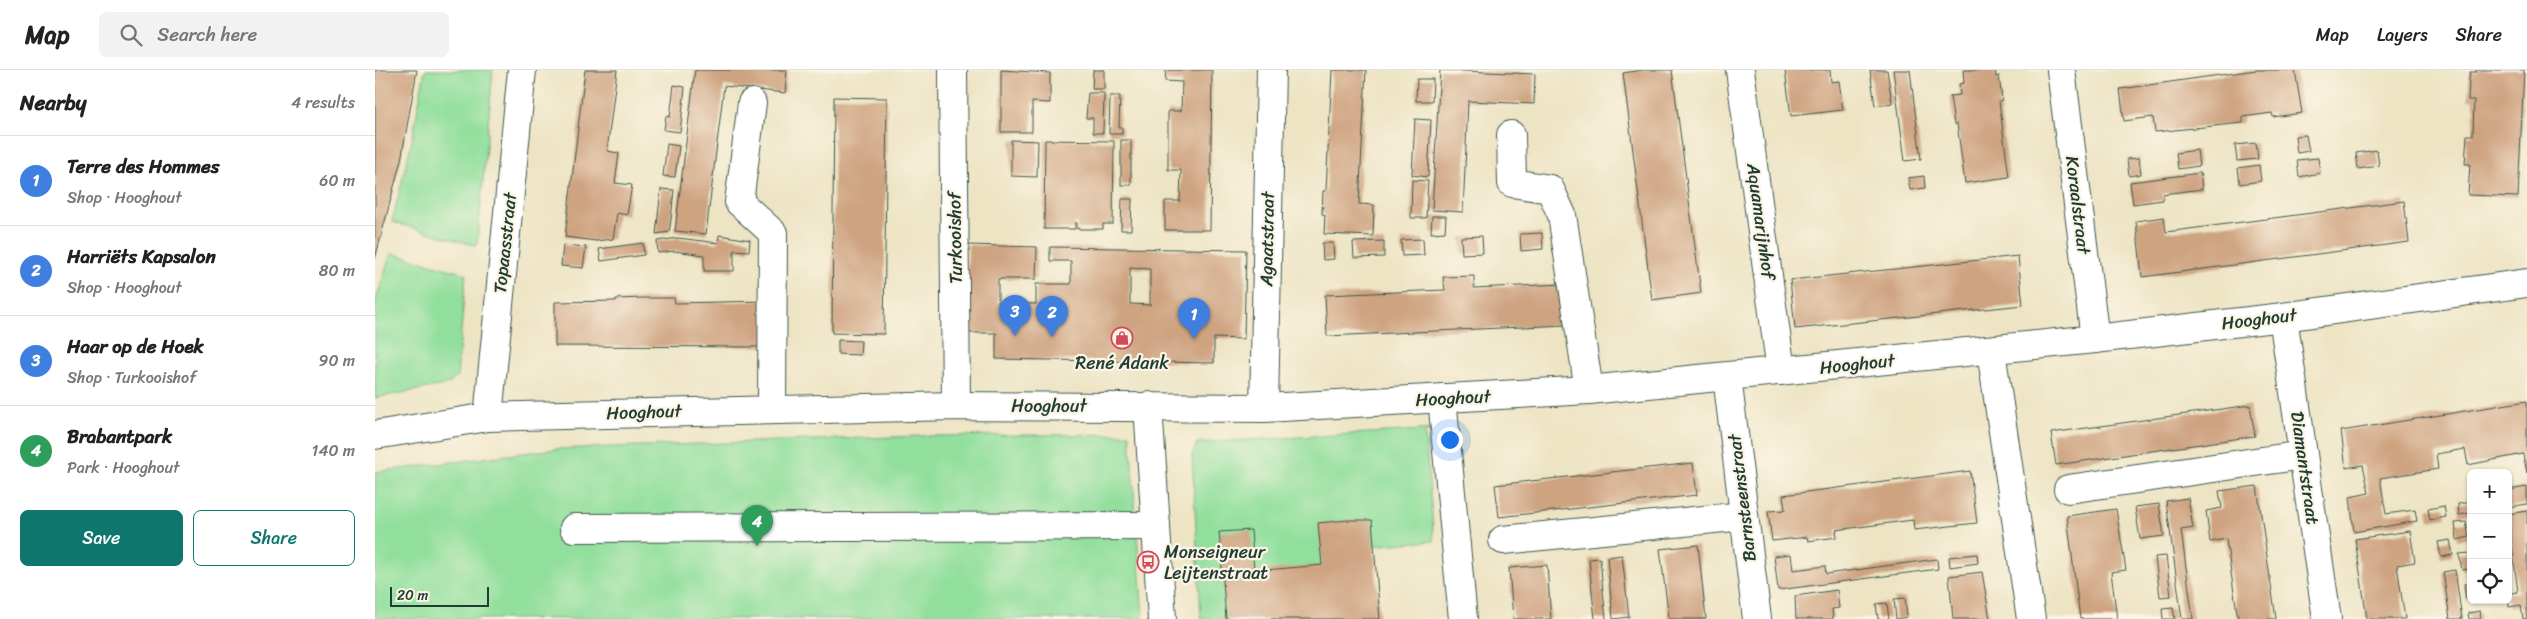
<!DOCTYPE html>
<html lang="en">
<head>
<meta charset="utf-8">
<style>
	body { margin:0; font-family:Sriracha,sans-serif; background:#f2f2f2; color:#222 }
	.controls { position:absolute; right:15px; bottom:15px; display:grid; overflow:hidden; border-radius:8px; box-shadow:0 1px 4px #0004 }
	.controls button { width:45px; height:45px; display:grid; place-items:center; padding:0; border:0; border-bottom:1px solid #e0e0e0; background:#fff; color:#222; font:25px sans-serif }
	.scale { position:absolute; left:15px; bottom:12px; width:99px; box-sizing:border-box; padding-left:5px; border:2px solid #1f3d34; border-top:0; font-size:14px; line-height:18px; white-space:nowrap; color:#1f3d34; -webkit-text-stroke:4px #fcf5e5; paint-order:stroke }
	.you { position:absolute; left:1074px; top:369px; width:18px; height:18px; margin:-12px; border:4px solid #fff; border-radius:50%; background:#1a73e8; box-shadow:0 0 0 8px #1a73e833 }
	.badge { display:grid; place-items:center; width:32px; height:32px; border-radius:50%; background:#0f766e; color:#fff; font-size:16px; font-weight:700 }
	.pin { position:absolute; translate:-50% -41px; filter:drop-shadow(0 1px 2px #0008) }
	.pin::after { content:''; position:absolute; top:26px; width:18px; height:15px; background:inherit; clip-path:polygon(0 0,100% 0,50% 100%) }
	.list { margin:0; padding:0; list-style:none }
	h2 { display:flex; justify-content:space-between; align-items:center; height:65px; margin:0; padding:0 20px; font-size:21px }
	h2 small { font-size:16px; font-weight:400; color:#767676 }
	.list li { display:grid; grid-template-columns:32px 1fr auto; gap:15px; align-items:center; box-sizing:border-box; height:90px; padding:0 20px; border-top:1px solid #e0e0e0 }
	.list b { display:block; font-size:19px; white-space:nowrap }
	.list p { margin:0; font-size:16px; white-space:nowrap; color:#767676 }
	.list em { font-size:16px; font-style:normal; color:#767676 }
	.actions { display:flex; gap:10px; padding:15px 20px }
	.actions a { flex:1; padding:11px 0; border:1px solid #0f766e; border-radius:8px; text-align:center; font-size:18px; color:#0f766e }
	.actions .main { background:#0f766e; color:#fff }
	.icon { flex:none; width:28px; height:28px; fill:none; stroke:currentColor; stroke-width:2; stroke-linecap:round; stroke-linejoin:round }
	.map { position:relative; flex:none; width:2152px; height:549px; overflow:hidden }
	header { display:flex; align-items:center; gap:30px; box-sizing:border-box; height:70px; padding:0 25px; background:#fff; border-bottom:1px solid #e0e0e0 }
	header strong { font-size:24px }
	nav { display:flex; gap:28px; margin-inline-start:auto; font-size:18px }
	.search { width:350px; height:45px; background:#f2f2f2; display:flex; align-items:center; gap:12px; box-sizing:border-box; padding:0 18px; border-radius:8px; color:#767676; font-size:19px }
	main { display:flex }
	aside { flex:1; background:#fff }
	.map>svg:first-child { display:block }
</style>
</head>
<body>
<header>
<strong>Map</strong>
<div class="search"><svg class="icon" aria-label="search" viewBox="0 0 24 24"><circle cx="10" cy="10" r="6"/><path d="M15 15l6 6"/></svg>Search here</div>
<nav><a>Map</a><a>Layers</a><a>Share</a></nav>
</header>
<main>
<aside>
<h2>Nearby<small>4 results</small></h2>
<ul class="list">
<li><span class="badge" style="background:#3f7fe0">1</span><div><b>Terre des Hommes</b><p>Shop · Hooghout</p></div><em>60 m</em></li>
<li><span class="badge" style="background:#3f7fe0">2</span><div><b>Harriëts Kapsalon</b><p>Shop · Hooghout</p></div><em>80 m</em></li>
<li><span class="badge" style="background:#3f7fe0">3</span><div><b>Haar op de Hoek</b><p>Shop · Turkooishof</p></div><em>90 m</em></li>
<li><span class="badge" style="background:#2e9e5b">4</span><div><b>Brabantpark</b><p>Park · Hooghout</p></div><em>140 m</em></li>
</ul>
<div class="actions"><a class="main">Save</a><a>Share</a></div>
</aside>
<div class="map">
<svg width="2152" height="549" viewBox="0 0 2152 549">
	<rect width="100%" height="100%" fill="#fcf5e5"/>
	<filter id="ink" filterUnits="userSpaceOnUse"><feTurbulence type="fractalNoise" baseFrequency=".02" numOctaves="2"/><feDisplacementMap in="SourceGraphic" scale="10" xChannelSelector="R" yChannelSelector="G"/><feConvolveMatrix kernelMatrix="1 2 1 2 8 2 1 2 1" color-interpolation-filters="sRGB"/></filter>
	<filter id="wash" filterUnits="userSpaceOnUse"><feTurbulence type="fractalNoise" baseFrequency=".0096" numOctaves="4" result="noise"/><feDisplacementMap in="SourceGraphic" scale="20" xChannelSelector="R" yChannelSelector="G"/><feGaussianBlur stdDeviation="1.12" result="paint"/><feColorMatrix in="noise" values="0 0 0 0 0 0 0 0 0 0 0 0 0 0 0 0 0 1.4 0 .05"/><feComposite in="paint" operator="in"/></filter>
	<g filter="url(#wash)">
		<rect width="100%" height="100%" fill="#ede4c4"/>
		<g fill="#92df9d" stroke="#588e68">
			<polygon points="50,0 118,0 102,176 17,152 37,70"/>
			<polygon points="16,183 91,204 82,307 74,314 0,328 0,233"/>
			<polygon points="1062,359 1050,362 1059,471 994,476 1000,549 826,549 817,385 822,373"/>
			<polygon points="755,364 768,549 0,549 0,402 180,379 547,366"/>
		</g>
		<g id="blocks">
			<g fill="#cea380" fill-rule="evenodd">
				<polygon points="0,0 42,0 26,90 0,189"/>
				<polygon points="210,0 242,0 232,81 244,83 240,113 257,115 252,145 242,143 238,169 221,171 190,167"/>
				<polygon points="320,0 412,0 410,23 349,16 331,164 300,161"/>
				<polygon points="626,0 675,3 675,33 657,32 657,62 626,62"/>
				<polygon points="718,0 729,0 729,19 717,19"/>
				<polygon points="791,0 837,0 835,160 790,160 790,131 805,131 806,100 793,100 793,41 806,41 807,12 790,11"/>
				<polygon points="957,0 991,0 984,134 999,135 998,166 949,164 950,145 947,144 948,121 951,121"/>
				<polygon points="1065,0 1160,4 1159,34 1093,31 1088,142 1057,140"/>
				<polygon points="1268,0 1297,0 1326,223 1277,230 1248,3"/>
				<polygon points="1410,0 1455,0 1456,12 1464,11 1468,40 1416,46"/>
				<polygon points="1495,0 1512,0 1517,33 1500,36"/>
				<polygon points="1518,0 1535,0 1546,89 1530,91"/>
				<polygon points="1588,0 1620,0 1621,7 1624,6 1627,30 1624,31 1634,107 1590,113 1582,54 1579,54 1575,26 1585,25 1584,14 1589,13"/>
				<polygon points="1881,0 1920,0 1927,43 1898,47 1897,43 1868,47 1868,53 1780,62 1778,47 1749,51 1745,19"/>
				<polygon points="2101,0 2149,0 2143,127 2093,125 2095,94 2090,94 2092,65 2098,65 2099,30 2093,30 2094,10 2095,2 2101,2"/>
				<polygon points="1042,9 1058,9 1057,31 1041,31"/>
				<polygon points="299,15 310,17 305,62 289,60 291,46 295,47"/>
				<polygon points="713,23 729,23 728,63 718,63 718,48 711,48"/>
				<polygon points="735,26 745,26 744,57 747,57 747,64 734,64"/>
				<polygon points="459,27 512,28 509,264 457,263"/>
				<polygon points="1040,49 1056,50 1053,107 1037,105"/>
				<polygon points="1931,65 1934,81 1922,83 1920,66"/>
				<polygon points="636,70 663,71 662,107 636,106"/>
				<polygon points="670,70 739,71 738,154 728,154 728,159 702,159 702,153 700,153 700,159 669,159"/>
				<rect x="746" y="70" width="10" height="45"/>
				<polygon points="1881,73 1883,89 1862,91 1860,75"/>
				<polygon points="292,74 304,76 300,107 288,106"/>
				<polygon points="1822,80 1824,96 1803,99 1801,83"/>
				<polygon points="2002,80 2004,96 1983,99 1981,83"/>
				<polygon points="1764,88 1766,104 1754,106 1752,89"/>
				<polygon points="1943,88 1945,103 1924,107 1922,90"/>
				<polygon points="1884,95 1886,111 1865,114 1863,98"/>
				<polygon points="1825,103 1827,119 1788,124 1788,130 1758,134 1755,112"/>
				<polygon points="1549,106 1550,118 1535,120 1533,108"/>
				<polygon points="1037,110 1053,111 1051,148 1036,148"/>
				<polygon points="286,119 299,120 296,150 294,162 281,164"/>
				<polygon points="747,129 757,129 756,160 746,160"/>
				<polygon points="2029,131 2034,172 1767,207 1761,151 1789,147 1791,162"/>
				<polygon points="1057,146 1071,146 1070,162 1056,163"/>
				<polygon points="1167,163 1168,179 1146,181 1145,164"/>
				<polygon points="344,165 375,170 374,181 359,180 359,201 329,201 329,185 299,181 283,183 282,171 303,168 343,173"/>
				<polygon points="1107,166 1108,183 1087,184 1086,167"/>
				<polygon points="1048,169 1049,185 1027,186 1026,170"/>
				<polygon points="1009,171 1009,187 979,188 978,172"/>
				<polygon points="268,173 269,185 226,191 224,179"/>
				<polygon points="947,173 958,173 959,189 948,190"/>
				<polygon points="188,175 211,177 208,198 186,196"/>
				<path d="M 593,175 L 662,177 L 661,209 L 623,209 L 623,233 L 661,234 L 661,214 L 696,214 L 696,191 L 675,191 L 675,177 L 871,180 L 869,269 L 839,268 L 839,293 L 621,289 L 621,263 L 591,263 ZM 755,198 L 775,199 L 775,235 L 755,234 Z"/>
				<polygon points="1643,186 1648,235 1420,259 1415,210"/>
				<polygon points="1099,206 1099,218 1189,214 1191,255 952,266 950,225 1070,220 1068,207"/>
				<polygon points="270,228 299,228 300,233 390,231 390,277 180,276 180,232 241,231 241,229"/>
				<polygon points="463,270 486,271 485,285 463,284"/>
				<polygon points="2152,331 2152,403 2148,384 2093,395 2090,379 2061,384 2063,399 2005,408 2011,444 2040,440 2042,451 1979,462 1975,427 1994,423 1988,395 1971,398 1966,361"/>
				<polygon points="1875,335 1880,366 1681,395 1676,363"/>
				<polygon points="1318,393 1322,425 1124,447 1120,415"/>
				<polygon points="1595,401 1602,453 1539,460 1538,450 1461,460 1462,467 1433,471 1432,467 1397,471 1393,441 1410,440 1408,425"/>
				<polygon points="1882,416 1895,508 1901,549 1863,549 1851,469 1835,472 1831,441 1847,438 1844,421"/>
				<polygon points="2152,417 2152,434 2133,437 2133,420"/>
				<polygon points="1813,428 1818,458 1806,460 1818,549 1807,549 1791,431"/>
				<polygon points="2096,432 2096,443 2084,445 2083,434"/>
				<polygon points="1784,434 1789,466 1765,469 1760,437"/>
				<polygon points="2069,436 2071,447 2055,450 2053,439"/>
				<polygon points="1741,439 1751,500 1736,502 1742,549 1705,549 1692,446"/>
				<polygon points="2152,441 2152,549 2148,549 2146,535 2134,537 2133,530 2133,524 2143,522 2133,444"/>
				<polygon points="973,450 997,450 1005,549 851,549 844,462 876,460 879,501 947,495 943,453"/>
				<polygon points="2091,452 2094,467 2082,470 2080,453"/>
				<polygon points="2035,461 2040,492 2022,495 2030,549 1992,549 1980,469"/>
				<polygon points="2075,470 2078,485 2066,487 2063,472"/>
				<polygon points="1323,475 1331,549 1294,549 1285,479"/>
				<polygon points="2096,483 2096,499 2087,500 2084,484"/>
				<polygon points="1416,484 1418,500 1450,496 1451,504 1562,489 1563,499 1403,520 1399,486"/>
				<polygon points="1602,484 1603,493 1575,497 1574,487"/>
				<polygon points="1247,485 1254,547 1238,549 1232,487"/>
				<polygon points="1791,486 1796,526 1785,527 1780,487"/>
				<polygon points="1225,488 1228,521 1231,549 1220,549 1217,522 1214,489"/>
				<polygon points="1172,495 1176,549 1138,549 1134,498"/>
				<polygon points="2080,500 2087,549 2075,549 2068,502"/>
				<polygon points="1607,502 1615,549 1578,549 1574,506"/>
				<polygon points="2096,513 2096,528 2091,529 2089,514"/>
				<polygon points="1462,520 1464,538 1457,539 1458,549 1421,549 1420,526"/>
				<polygon points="1530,528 1532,547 1521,549 1519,529"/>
				<polygon points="1512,533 1514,549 1503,549 1501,534"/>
				<polygon points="1798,538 1800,549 1788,549 1787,539"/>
				<polygon points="2105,541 2106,549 2094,549 2093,543"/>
			</g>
		</g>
	</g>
	<g filter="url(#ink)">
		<use href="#blocks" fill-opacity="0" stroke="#3e564a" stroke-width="1"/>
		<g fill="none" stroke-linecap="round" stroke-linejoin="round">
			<g stroke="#3e564a" stroke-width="30">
				<g id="minor">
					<polyline points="578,0 581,336"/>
					<polyline points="1365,0 1406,301"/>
					<polyline points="1686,0 1720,269"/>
					<polyline points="377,33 364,132 398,163 397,339"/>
					<polyline points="1136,65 1137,113 1175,119 1187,145 1214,320"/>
					<polyline points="1908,247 1952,549"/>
					<polyline points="1616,281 1656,549"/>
					<polyline points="1352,307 1382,549"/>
					<polyline points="1067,328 1088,549"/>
					<polyline points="773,336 787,549"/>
					<polyline points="889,338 896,0"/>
					<polyline points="113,347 147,0"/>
					<polyline points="0,365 113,347 146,346 581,336 889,338 1214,320 1720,269 1908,247 2152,213"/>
					<polyline points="1693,419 1928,385"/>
					<polyline points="199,458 781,456"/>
					<polyline points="1128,470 1369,446"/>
				</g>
			</g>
			<use href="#minor" stroke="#fff" stroke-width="28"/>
		</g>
	</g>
	<defs>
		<g id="shop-ring" transform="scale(1.125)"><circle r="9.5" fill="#fcf5e5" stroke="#d1495b" stroke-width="1.5"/><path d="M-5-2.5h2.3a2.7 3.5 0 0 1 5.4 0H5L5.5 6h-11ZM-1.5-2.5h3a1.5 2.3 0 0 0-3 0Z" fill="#d1495b"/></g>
		<g id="bus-ring" transform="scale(1.125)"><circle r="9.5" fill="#fcf5e5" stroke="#d1495b" stroke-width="1.5"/><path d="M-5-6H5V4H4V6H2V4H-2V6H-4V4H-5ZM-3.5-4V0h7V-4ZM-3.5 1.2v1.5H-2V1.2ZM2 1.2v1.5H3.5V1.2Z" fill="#d1495b"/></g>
	</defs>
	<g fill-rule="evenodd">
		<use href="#shop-ring" x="747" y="268"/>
		<use href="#bus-ring" x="773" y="492"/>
	</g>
	<g text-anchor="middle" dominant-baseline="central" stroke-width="4.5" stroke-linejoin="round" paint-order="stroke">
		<g font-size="18" fill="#1f3d34" stroke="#fcf5e5">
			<text transform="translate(1703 135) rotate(83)">Koraalstraat</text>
			<text transform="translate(1386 151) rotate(82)">Aquamarijnhof</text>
			<text transform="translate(580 168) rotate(-91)">Turkooishof</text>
			<text transform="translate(892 169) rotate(-89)">Agaatstraat</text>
			<text transform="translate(130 173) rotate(-84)">Topaasstraat</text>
			<text transform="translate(1884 249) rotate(-7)">Hooghout</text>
			<text transform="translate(1482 294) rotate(-6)">Hooghout</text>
			<text transform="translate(1078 328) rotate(-3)">Hooghout</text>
			<text x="674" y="336">Hooghout</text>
			<text transform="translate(269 342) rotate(-2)">Hooghout</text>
			<text transform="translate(1930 398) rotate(82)">Diamantstraat</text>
			<text transform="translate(1367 428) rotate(-97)">Barnsteenstraat</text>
		</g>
		<g font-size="18" fill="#1f3d34" stroke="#fcf5e5">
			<text x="747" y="293">René Adank</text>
			<text x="789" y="482" text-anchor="start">Monseigneur<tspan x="789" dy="21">Leijtenstraat</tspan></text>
		</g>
	</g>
</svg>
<div class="controls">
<button>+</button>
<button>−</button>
<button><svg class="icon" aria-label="locate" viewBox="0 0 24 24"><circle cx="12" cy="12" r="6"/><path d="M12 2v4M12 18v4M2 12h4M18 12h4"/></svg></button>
</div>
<div class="scale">20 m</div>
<div class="you"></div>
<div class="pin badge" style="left:819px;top:269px;background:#3f7fe0">1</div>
<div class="pin badge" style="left:677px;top:267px;background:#3f7fe0">2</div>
<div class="pin badge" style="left:640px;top:266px;background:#3f7fe0">3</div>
<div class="pin badge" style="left:382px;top:476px;background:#2e9e5b">4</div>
</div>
</main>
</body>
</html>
